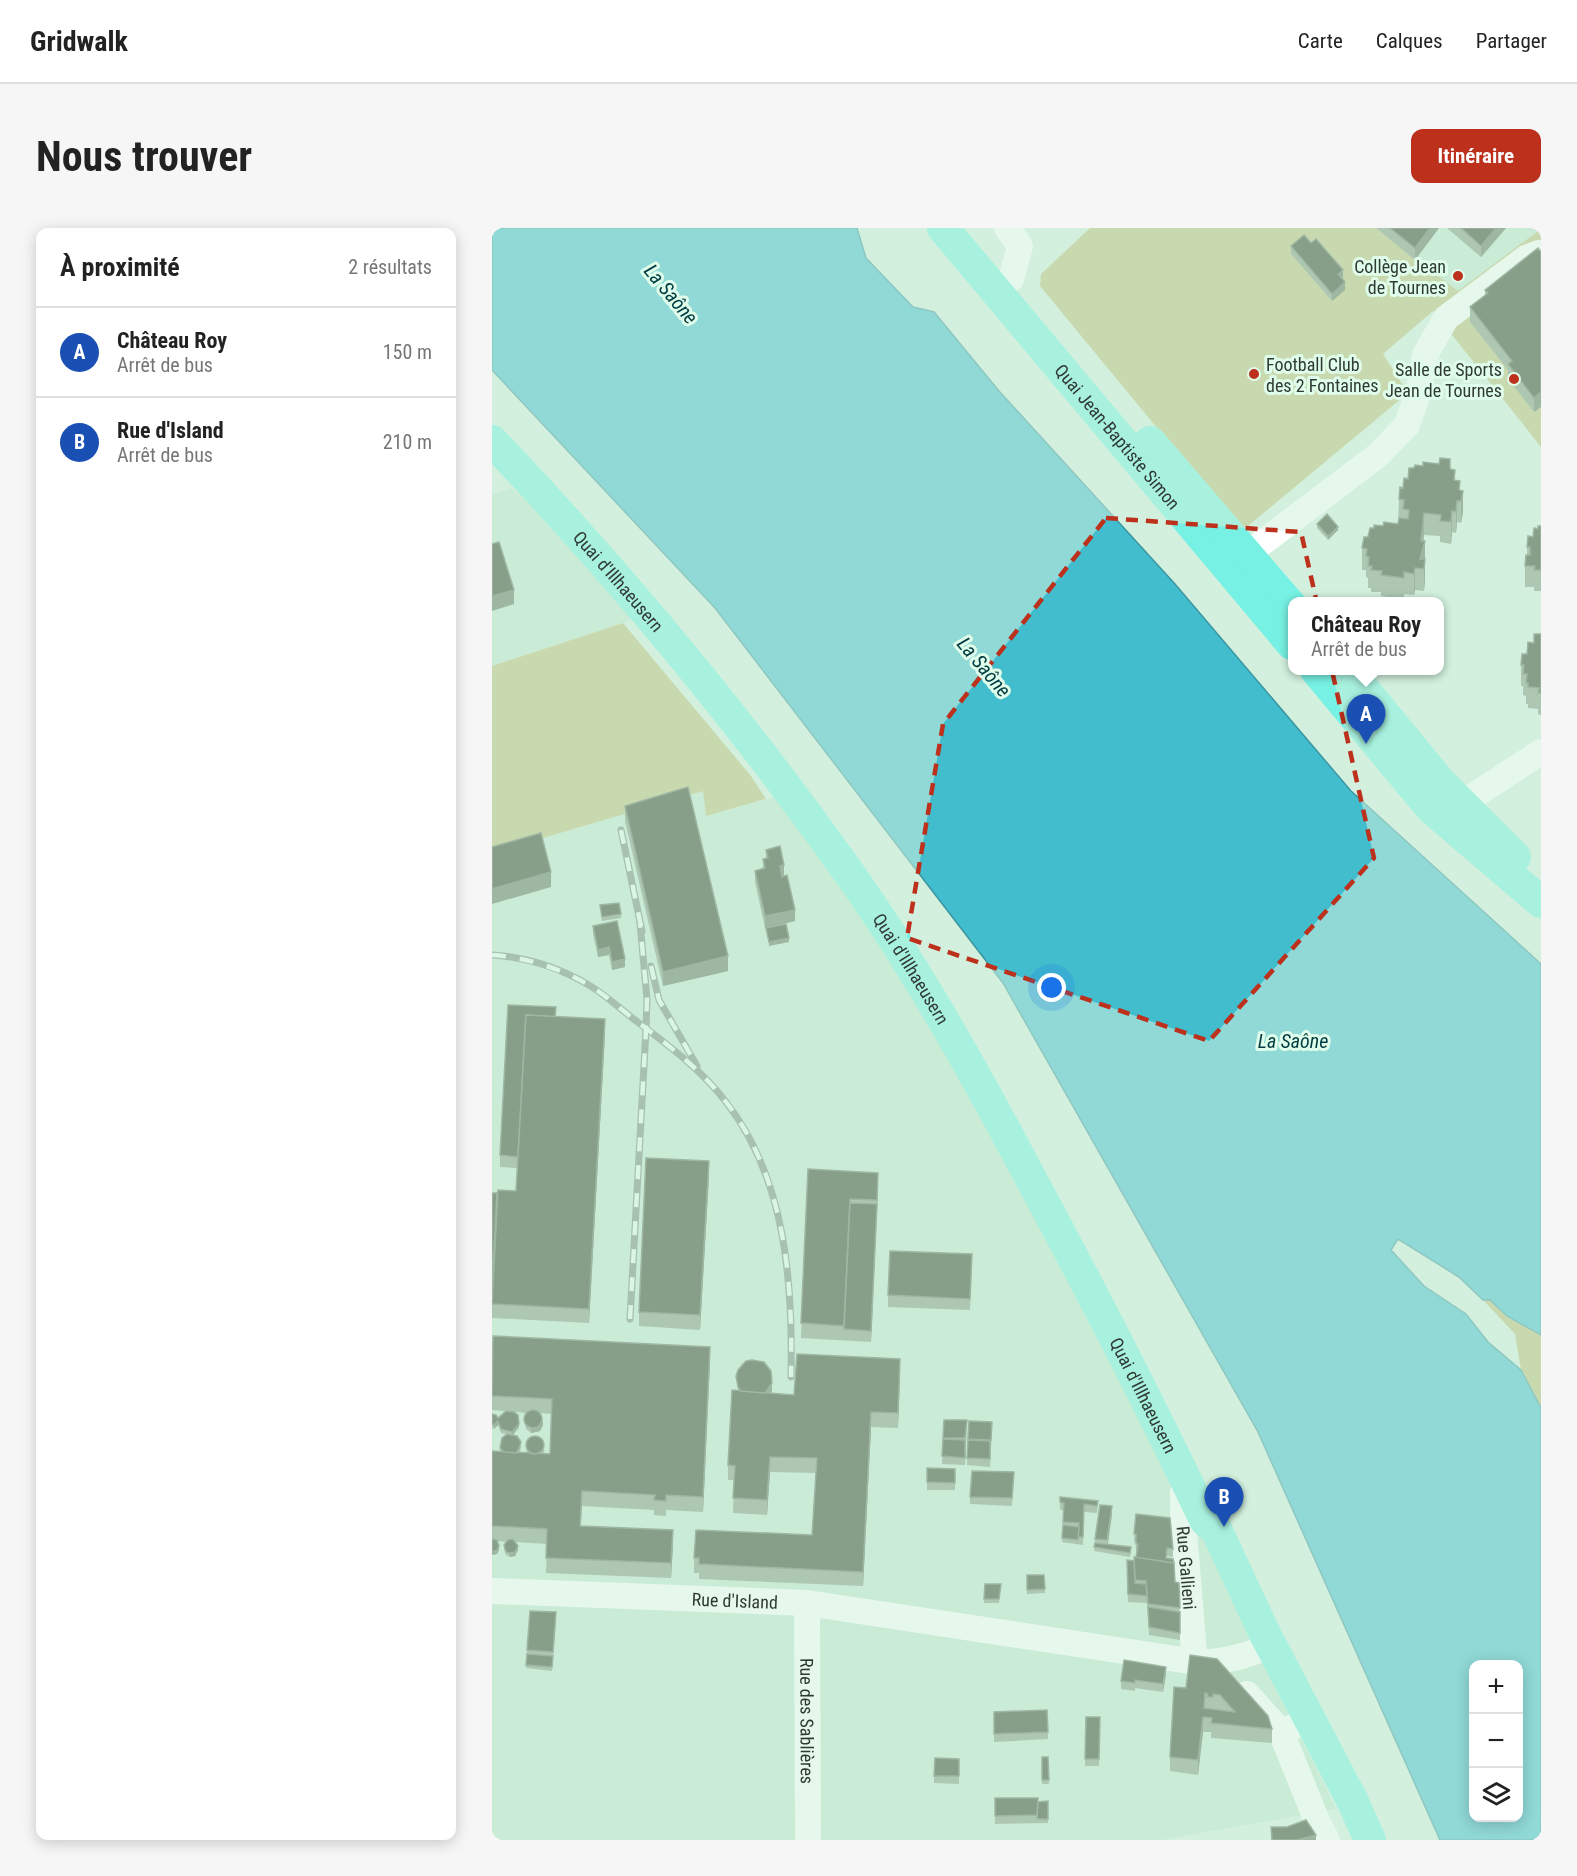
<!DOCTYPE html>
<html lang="fr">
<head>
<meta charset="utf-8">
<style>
	body { margin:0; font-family:"Roboto Condensed",sans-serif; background:#f6f6f6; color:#222 }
	.controls { position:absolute; right:18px; bottom:18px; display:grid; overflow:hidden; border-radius:12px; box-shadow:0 3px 15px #0003 }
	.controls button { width:54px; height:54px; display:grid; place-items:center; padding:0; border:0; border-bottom:2px solid #e0e0e0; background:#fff; color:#222; font:30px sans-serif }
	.you { position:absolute; left:560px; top:760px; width:21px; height:21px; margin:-15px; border:4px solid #fff; border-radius:50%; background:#1a73e8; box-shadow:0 0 0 9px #1a73e833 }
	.badge { display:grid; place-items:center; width:39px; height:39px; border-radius:50%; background:#bc301c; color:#fff; font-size:20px; font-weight:700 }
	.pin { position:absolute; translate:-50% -50px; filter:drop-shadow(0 2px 3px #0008) }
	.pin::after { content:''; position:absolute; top:32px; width:21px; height:18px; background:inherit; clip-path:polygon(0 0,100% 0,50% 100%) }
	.popup { position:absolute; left:796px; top:369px; width:156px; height:78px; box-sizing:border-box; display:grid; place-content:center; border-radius:12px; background:#fff; filter:drop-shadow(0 2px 4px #0005); font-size:20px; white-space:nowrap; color:#767676 }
	.popup b { font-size:22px; color:#222 }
	.popup::after { content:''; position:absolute; left:50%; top:100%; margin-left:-12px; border:12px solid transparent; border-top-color:#fff }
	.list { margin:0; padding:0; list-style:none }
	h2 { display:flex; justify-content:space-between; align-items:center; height:78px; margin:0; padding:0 24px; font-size:26px }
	h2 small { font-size:20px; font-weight:400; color:#767676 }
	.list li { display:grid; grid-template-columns:39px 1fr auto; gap:18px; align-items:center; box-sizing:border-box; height:90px; padding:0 24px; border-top:2px solid #e0e0e0 }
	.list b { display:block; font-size:22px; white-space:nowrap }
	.list p { margin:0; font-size:20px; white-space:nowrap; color:#767676 }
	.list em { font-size:20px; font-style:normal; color:#767676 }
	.icon { flex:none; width:33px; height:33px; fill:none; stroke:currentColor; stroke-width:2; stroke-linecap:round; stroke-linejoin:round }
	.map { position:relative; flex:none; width:1049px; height:1612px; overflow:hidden; border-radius:12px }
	header { display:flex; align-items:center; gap:36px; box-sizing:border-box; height:84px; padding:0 30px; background:#fff; border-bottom:2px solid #e0e0e0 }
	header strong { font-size:28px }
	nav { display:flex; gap:33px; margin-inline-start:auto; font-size:21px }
	.intro { display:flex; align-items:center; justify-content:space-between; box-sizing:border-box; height:144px; padding:0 36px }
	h1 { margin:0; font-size:42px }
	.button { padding:15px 27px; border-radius:12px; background:#bc301c; color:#fff; font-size:21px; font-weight:700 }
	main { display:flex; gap:36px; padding:0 36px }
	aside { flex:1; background:#fff; border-radius:12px; box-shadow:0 3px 15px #0003 }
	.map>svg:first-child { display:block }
</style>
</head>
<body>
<header>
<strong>Gridwalk</strong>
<nav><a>Carte</a><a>Calques</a><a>Partager</a></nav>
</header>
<div class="intro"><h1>Nous trouver</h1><a class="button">Itinéraire</a></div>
<main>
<aside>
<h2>À proximité<small>2 résultats</small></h2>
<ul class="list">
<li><span class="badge" style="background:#1a4fb4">A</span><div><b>Château Roy</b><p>Arrêt de bus</p></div><em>150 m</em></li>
<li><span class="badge" style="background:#1a4fb4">B</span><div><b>Rue d'Island</b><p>Arrêt de bus</p></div><em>210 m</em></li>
</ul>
</aside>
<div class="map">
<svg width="1049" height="1612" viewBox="0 0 1049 1612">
	<rect width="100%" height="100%" fill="#d2f0dd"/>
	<g fill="#c0e5ce">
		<polygon points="884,0 1044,0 1046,3 966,63"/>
		<polygon points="19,260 60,293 143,391 0,438 0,267"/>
		<polygon points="211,562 214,588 291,567 523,930 844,1581 669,1612 0,1612 0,625"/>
	</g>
	<g fill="#bfbd78">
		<polygon points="598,0 884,0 966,63 1046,3 1049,6 1049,219 941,83 891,126 916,165 750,303 548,58 549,46"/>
		<polygon points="131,395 259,548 274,571 214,588 211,563 0,625 0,438"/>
		<polygon points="991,1072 998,1072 1015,1088 1049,1107 1049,1180 1029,1142 1023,1106"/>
	</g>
	<path fill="#41bdce" stroke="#3c96a0" stroke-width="1.5" fill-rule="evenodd" d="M 0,0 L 365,0 L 374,30 L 421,79 L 442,84 L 507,163 L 683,356 L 859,563 L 1049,736 L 1049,1107 L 1015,1088 L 998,1072 L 991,1072 L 967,1049 L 906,1011 L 899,1022 L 932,1058 L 974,1086 L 996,1114 L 1029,1142 L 1049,1180 L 1049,1612 L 948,1612 L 766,1204 L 511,755 L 223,380 L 0,142 ZM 981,1436 L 1026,1436 L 1026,1590 L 981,1590 Z"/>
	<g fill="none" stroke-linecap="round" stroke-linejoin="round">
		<g stroke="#fff" stroke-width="26">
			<polyline points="515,0 528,18 519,51"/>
			<polyline points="739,333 754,327 886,227 915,197 927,162 933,127 954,90 1034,30 1047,25 1049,26"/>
			<polyline points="957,589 983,567 1049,524"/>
			<path id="s1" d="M 698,1260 L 691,1264 L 691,1292 L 702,1424 L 704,1434 L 717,1440"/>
			<path id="s2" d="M 0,1363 L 315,1375 L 704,1434 C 730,1435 755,1428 779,1417"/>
			<path id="s3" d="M 315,1375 L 316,1612"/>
			<polyline points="755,1466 789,1504"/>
			<polyline points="805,1497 789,1504 825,1593 835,1612"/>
		</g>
		<g stroke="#77f1e3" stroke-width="32">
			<path id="s4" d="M 451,0 L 800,416"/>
			<path id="s5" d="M 0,213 C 126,345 244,487 350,635 C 421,734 481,841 538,949 C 599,1062 658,1176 713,1292 L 724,1301 L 773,1406 L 861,1574 L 878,1612"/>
			<polyline points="658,214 800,379"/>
			<polyline points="824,442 939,580 1049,674"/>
			<polyline points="856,442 948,554 1023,629"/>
		</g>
		<g stroke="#73867a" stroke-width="7">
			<g id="rail">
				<polyline points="129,602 150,703"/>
				<path d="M 0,727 C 33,729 67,740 95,756 C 111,765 125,778 139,789 C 172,814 209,841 234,874 C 294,951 301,1055 299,1149"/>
				<polyline points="159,738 167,772 205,838"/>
				<polyline points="138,1091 154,801 155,771 148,695"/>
			</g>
		</g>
		<use href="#rail" stroke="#dffdea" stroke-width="4.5" stroke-dasharray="14" stroke-linecap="butt"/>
	</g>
	<g fill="#809681">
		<polygon points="884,0 947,0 923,32"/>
		<polygon points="955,0 1014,0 989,29"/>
		<polygon points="819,15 851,49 850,51 853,62 840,73 799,26 799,18"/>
		<polygon points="1049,24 1042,184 1016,151 1016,142 978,94 978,79 993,68 993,62"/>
		<polygon points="922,240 958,241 968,262 971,263 971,284 969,295 965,294 964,305 960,304 959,316 948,314 948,308 932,307 931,313 933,313 933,352 932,363 923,362 922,367 912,366 912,371 889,368 889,364 879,364 879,360 876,360 876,350 874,349 874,342 870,342 870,320 882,300 891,298 906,296 907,271 911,260"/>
		<polygon points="825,296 846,302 836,312 825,300"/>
		<polygon points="1049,298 1049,363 1042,363 1042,359 1033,359 1033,338 1035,327 1035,319 1041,309"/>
		<polygon points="1049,406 1049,487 1046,486 1046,481 1036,480 1036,476 1034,476 1034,468 1031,467 1031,458 1029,458 1029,437 1042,415"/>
		<polygon points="133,578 236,743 171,758 133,593"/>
		<polygon points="274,622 292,648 303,693 273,700 263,654 263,643 271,641 271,631 274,631"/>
		<polygon points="108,677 129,686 129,690 110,693"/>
		<polygon points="101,698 133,739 120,742 117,727 106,729 101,706"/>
		<polygon points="64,789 113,806 97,1095 0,1090 0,965 24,963 26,940 8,939 8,927"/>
		<polygon points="316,941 386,960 379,1114 309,1110"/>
		<polygon points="217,948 208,1102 147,1098 147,1084"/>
		<polygon points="480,1037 478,1082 396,1079 396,1067"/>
		<polygon points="218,1133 211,1284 174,1282 174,1288 162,1287 162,1282 90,1278 89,1298 181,1317 179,1350 54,1345 55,1316 23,1314 26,1322 23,1328 18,1329 14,1327 12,1321 12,1317 15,1314 6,1313 7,1322 5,1326 0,1327 0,1223 8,1224 8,1220 14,1206 9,1205 6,1197 2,1201 0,1200 0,1186 6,1190 27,1199 21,1207 29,1218 28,1225 35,1225 34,1217 53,1222 51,1226 58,1226 59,1186 48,1185 51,1197 48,1203 39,1205 34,1201 32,1188 35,1185 0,1182 0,1136"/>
		<polygon points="408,1146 406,1200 379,1199 371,1358 207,1351 207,1345 202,1345 202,1330 320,1307 324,1245 278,1244 275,1287 241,1285 242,1252 236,1252 236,1237 246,1163 244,1148 280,1163 278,1165 302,1167"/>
		<polygon points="452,1192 475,1200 473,1237 450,1236"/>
		<polygon points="477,1193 500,1202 498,1239 475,1237"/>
		<polygon points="435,1240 463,1241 463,1262 435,1262"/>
		<polygon points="522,1244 520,1278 478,1276 478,1269"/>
		<polygon points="568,1269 606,1273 605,1285 592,1284 591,1317 570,1314 571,1282 568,1282"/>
		<polygon points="620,1286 616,1316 639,1323 638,1329 602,1323 603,1311"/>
		<polygon points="644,1286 681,1321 681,1329 675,1328 675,1330 683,1354 687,1355 688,1412 657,1407 655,1375 636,1374 635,1340 644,1330 645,1324 644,1324 644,1314 642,1314"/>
		<polygon points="535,1347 552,1347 553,1365 535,1366"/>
		<polygon points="493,1356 509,1356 507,1375 492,1375"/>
		<polygon points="64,1392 60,1443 34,1440 35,1422"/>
		<polygon points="698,1427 780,1501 780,1515 719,1510 719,1504 711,1504 706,1547 678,1543 678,1529 694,1460"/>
		<polygon points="674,1446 671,1464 643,1460 643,1463 629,1461 629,1453"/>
		<polygon points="555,1482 556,1511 502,1514 502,1484"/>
		<polygon points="594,1489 608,1489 607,1538 593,1538"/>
		<polygon points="550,1529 556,1529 557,1556 550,1556"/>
		<polygon points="467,1531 467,1556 442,1555 442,1548"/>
		<polygon points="503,1570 545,1577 556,1573 556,1595 503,1596"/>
	</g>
	<g fill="#5f715c">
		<polygon points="938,0 947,0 923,32 923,20"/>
		<polygon points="1004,0 1014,0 989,29 989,18"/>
		<polygon points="851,42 851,49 846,54 846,46"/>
		<polygon points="853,54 853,62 840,73 840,66"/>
		<polygon points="1049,164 1049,179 1042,184 1042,170"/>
		<polygon points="971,263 971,284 969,295 969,273"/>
		<polygon points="965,273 965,294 964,305 964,284"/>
		<polygon points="960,283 960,304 959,316 959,294"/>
		<polygon points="932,285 932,307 931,321 933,313 933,352 932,363 932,341 928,341"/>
		<polygon points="846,299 846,302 836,312 836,308"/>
		<polygon points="923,340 923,362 922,367 922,346"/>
		<polygon points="22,362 22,376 0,383 0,368"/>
		<polygon points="292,637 292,648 288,649 288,638"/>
		<polygon points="59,644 59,659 0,676 0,661"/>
		<polygon points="303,682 303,693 273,700 273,688"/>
		<polygon points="297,710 297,714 277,718 277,714"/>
		<polygon points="117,719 117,727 106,729 106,722"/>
		<polygon points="236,728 236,743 171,758 171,744"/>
		<polygon points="133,731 133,739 120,742 120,734"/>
		<polygon points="113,791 113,806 97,1095 97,1081"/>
		<polygon points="217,933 217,948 208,1102 208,1087"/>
		<polygon points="386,945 386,960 379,1114 379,1103"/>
		<polygon points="218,1119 218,1133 211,1284 211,1269"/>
		<polygon points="408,1131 408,1146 406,1200 406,1185"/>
		<polygon points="280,1155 280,1163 273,1173 261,1176"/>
		<polygon points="379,1184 379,1199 371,1358 371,1344"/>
		<polygon points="6,1193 6,1197 2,1201 2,1197"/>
		<polygon points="51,1193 51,1197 48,1203 39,1205 39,1201"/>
		<polygon points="27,1196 27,1199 20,1208 20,1204"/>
		<polygon points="278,1229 278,1244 275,1287 275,1272"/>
		<polygon points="620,1278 620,1286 615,1320 615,1312"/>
		<polygon points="181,1302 181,1317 179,1350 179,1335"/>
		<polygon points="7,1318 7,1322 5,1326 0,1327 0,1324"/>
		<polygon points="26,1318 26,1322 23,1328 18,1329 18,1325"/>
		<polygon points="674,1439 674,1446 671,1464 671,1456"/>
		<polygon points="711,1489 711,1504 706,1547 706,1532"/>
		<polygon points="824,1607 824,1612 805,1612"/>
	</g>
	<g fill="#2e3b25" stroke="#5f715c" stroke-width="1.5" fill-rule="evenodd">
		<polygon points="898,0 938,0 923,20"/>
		<polygon points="969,0 1004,0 989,18"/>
		<polygon points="812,7 819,15 824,11 851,42 846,46 853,54 840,66 799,18"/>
		<polygon points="1046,20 1049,24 1049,164 1042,170 1016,136 1020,133 978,79 996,65 993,62"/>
		<polygon points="948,230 958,231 958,241 963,242 962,252 968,253 967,262 971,263 969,273 965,273 964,284 960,283 959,294 948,293 949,287 932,285 929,313 933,313 928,331 933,331 932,341 923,340 922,346 912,344 912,350 889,347 890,343 879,342 880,338 876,338 877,329 874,328 875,321 870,320 872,309 876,309 878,300 882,300 882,297 891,298 892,294 906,296 907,290 916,291 917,282 911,281 912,272 907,271 908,259 911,260 912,250 916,251 917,240 922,240 923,237 931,238 931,234 947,236"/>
		<polygon points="835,286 846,299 836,308 825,296"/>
		<polygon points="1046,298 1049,298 1049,342 1042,342 1043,338 1033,338 1034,327 1038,327 1038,319 1035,319 1036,308 1041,309 1042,300 1046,301"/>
		<polygon points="7,314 22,362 0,368 0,316"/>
		<polygon points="1042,406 1049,406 1049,465 1046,465 1047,460 1036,459 1036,455 1034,455 1035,446 1031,446 1032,437 1029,437 1030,426 1035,426 1036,414 1042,415"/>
		<polygon points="196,559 236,728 171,744 133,578"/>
		<polygon points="49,605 59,644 0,661 0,619"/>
		<polygon points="288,618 292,637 288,638 290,649 295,647 303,682 273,688 263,643 273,640 271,631 276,630 274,622"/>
		<polygon points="127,675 129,686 110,689 108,677"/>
		<polygon points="125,693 133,731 120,734 117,719 106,722 101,698"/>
		<polygon points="294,696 297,710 277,714 274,700"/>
		<polygon points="16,777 64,779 63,789 34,787 26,929 8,927"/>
		<polygon points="34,787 113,791 97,1081 0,1076 6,962 24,963"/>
		<polygon points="154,930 217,933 208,1087 147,1084"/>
		<polygon points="316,941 386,945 385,972 358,971 352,1098 309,1095"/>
		<polygon points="0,965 5,965 0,1061"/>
		<polygon points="358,975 385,976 379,1103 352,1101"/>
		<polygon points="398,1023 480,1026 478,1071 396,1067"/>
		<polygon points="1,1108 218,1119 211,1269 174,1267 174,1273 162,1272 163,1267 90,1263 88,1298 181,1302 179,1335 54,1330 55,1301 0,1298 0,1223 58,1226 60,1171 0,1168"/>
		<polygon points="305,1126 408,1131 406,1185 379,1184 371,1344 207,1336 207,1330 202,1330 204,1302 320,1307 325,1230 278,1229 275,1272 241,1270 243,1238 236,1237 240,1162 302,1167"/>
		<polygon points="260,1132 272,1134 279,1143 280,1155 273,1165 249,1163 246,1159 244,1148 246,1142 254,1133"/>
		<circle cx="41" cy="1191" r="9"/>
		<polygon points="14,1183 22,1184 26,1187 27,1196 20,1204 9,1201 6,1193 2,1197 0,1196 0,1186 4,1187 6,1190"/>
		<polygon points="452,1192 475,1192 473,1210 451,1210"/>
		<polygon points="477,1193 500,1194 499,1212 476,1211"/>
		<polygon points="15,1206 25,1208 29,1214 27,1221 24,1225 12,1224 8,1220 10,1210"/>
		<circle cx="43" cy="1217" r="9"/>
		<polygon points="451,1211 473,1212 473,1230 450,1228"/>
		<polygon points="476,1212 498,1213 498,1231 475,1230"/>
		<polygon points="435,1240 463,1241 463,1255 435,1254"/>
		<polygon points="480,1243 522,1244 520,1270 478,1269"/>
		<polygon points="568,1269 606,1273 605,1278 592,1276 591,1309 586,1309 587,1295 571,1294 572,1275 568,1274"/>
		<polygon points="608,1277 620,1278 615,1312 603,1311"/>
		<polygon points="644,1286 678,1290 681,1321 675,1320 674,1330 681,1331 682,1335 644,1330 646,1316 644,1316 644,1306 642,1306"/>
		<polygon points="571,1297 587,1299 586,1312 570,1310"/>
		<polygon points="0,1311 5,1312 7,1318 5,1322 0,1324"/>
		<polygon points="21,1311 26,1318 23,1324 18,1325 14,1324 12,1317 16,1312"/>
		<polygon points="603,1315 639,1319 638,1325 602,1319"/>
		<polygon points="642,1329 682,1335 683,1354 687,1355 688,1380 656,1376 654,1353 643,1352"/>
		<polygon points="635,1332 642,1333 643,1355 654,1356 655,1368 636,1366"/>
		<polygon points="535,1347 552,1347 553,1361 535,1362"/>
		<polygon points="493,1356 509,1356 507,1371 492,1371"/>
		<polygon points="656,1379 688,1384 688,1405 657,1399"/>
		<polygon points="38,1383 64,1384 61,1424 35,1422"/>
		<polygon points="35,1426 61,1428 60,1439 34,1437"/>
		<path d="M 698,1427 L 725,1431 L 776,1488 L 780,1501 L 719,1495 L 720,1490 L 711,1489 L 706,1532 L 678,1529 L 682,1459 L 694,1460 ZM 713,1465 L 716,1466 L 715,1469 L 721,1469 L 721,1466 L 728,1467 L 743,1484 L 712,1480 Z"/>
		<polygon points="632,1432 674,1439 671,1456 643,1452 643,1455 629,1453"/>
		<polygon points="555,1482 556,1504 502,1506 502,1484"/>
		<polygon points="594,1489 608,1489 607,1531 593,1531"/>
		<polygon points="550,1529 556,1529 557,1552 550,1552"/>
		<polygon points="443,1530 467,1531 467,1548 442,1548"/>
		<polygon points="503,1570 546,1570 545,1587 503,1588"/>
		<polygon points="556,1573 556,1591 545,1591 546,1574"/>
		<polygon points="814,1592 824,1607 805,1612 780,1612 779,1599 795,1599"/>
	</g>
	<path d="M0 0H1049V1612H0ZM 614,290 L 809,304 L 882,630 L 717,813 L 415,710 L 451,496 Z" fill="#d2f0dd" fill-opacity=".55" fill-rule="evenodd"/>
	<path fill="none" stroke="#bc301c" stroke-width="4.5" stroke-dasharray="12 8" stroke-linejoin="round" d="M 614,290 L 809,304 L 882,630 L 717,813 L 415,710 L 451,496 Z"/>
	<g fill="#bc301c" stroke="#dffdea" stroke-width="2">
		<circle cx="966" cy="48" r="6"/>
		<circle cx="762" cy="146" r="6"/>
		<circle cx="1022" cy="151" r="6"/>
	</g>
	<g text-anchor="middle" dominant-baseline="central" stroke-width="6" stroke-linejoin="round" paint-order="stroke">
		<g font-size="18" fill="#2f3a33" stroke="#dffdea" text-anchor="end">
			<text x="954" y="38">Collège Jean<tspan x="954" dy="21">de Tournes</tspan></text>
			<text x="774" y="136" text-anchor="start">Football Club<tspan x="774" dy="21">des 2 Fontaines</tspan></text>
			<text x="1010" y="141">Salle de Sports<tspan x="1010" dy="21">Jean de Tournes</tspan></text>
		</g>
		<g font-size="18" fill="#2f3a33" stroke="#dffdea">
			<text stroke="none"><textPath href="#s4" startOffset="272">Quai Jean-Baptiste Simon</textPath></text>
			<text stroke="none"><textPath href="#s5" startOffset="189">Quai d'Illhaeusern</textPath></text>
			<text stroke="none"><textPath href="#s5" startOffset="675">Quai d'Illhaeusern</textPath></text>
			<text stroke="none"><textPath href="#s5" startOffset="1161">Quai d'Illhaeusern</textPath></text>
			<text stroke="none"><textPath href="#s1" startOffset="84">Rue Gallieni</textPath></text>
			<text stroke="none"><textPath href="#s2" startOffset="243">Rue d'Island</textPath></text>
			<text stroke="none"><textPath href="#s3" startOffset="118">Rue des Sablières</textPath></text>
		</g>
		<g font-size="20" font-style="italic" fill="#003b42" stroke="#dffdea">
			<text transform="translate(179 66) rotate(50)">La Saône</text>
			<text transform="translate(492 439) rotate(50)">La Saône</text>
			<text x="801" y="813">La Saône</text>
		</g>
	</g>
</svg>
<div class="controls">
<button>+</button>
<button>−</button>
<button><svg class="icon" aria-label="layers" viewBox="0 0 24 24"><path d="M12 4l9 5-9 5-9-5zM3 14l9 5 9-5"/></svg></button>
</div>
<div class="you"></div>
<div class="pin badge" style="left:874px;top:516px;background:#1a4fb4">A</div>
<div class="popup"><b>Château Roy</b>Arrêt de bus</div>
<div class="pin badge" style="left:732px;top:1299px;background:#1a4fb4">B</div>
</div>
</main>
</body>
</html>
